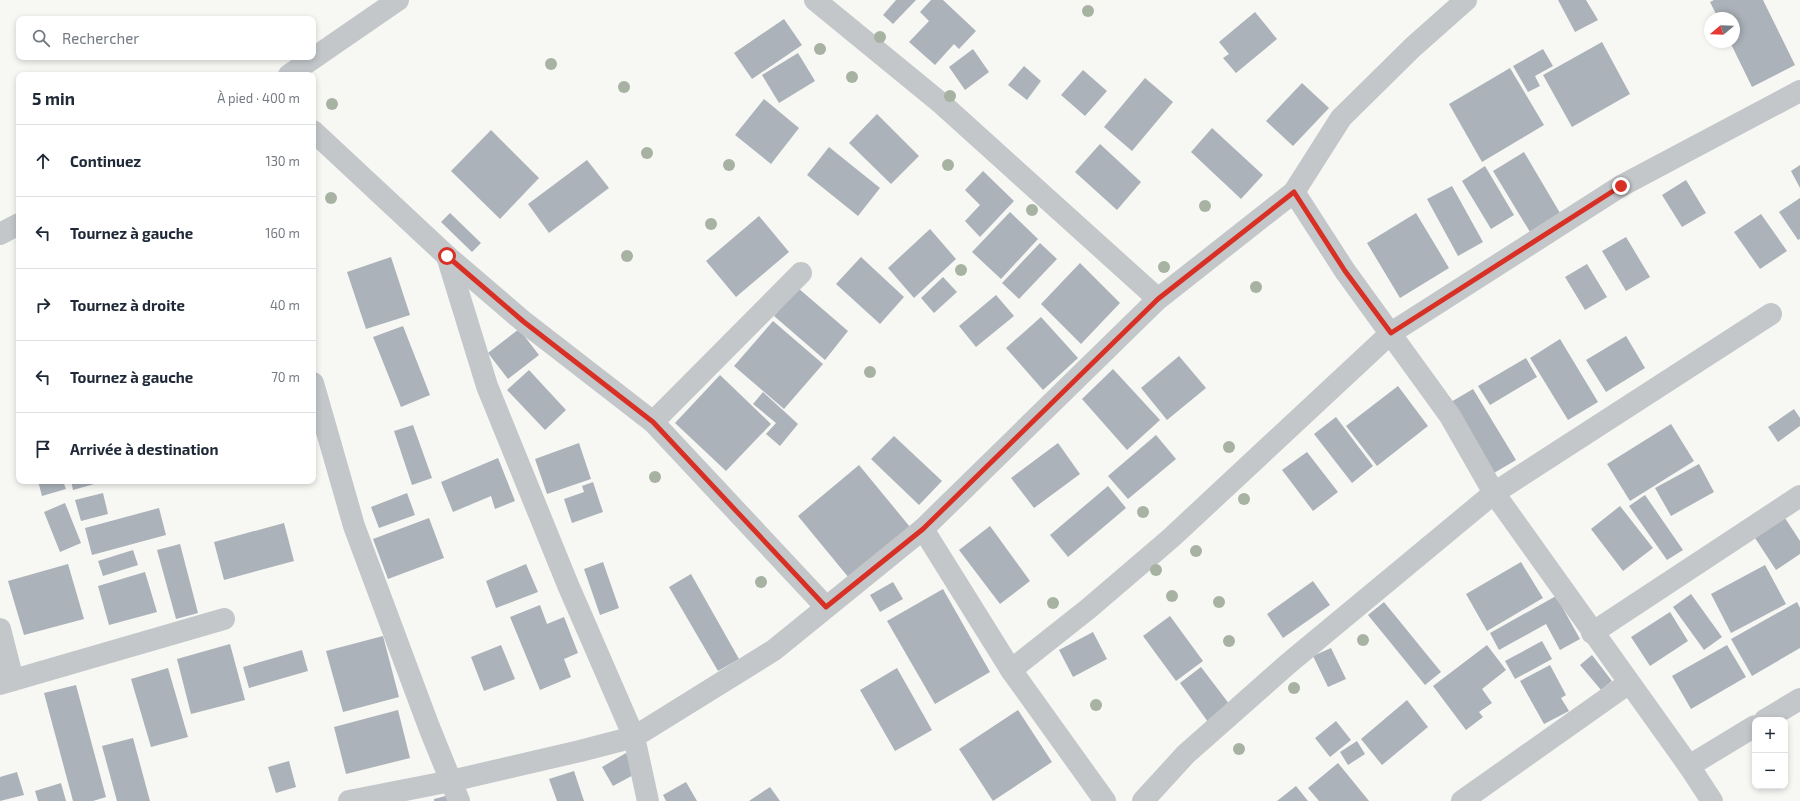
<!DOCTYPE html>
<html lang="fr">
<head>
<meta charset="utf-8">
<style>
	body { margin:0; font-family:"Exo 2",sans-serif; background:#f2f2f3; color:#1f2937 }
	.controls { position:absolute; right:12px; bottom:12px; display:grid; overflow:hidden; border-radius:8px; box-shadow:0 2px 6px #0003 }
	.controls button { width:36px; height:36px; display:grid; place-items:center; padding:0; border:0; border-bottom:1px solid #e0e1e3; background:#fff; color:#1f2937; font:20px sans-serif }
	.compass { position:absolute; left:1704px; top:12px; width:36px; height:36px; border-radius:50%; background:#fff; box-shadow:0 2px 6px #0003; rotate:251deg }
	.stop { position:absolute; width:12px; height:12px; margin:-9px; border:3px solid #d93025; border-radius:50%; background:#fff }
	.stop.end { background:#d93025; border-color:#fff; box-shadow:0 1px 4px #0008 }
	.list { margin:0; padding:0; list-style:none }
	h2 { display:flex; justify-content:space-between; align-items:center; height:52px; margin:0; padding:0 16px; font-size:17px }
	h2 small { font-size:13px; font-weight:400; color:#747a83 }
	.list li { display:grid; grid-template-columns:26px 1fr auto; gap:12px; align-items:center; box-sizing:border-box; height:72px; padding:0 16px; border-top:1px solid #e0e1e3 }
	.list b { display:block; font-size:15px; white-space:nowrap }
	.list em { font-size:13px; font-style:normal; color:#747a83 }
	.icon { flex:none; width:22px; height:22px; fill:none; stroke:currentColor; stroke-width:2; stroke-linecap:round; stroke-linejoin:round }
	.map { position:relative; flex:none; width:1800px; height:801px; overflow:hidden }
	.search { position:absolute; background:#fff; box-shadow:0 2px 6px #0003; left:16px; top:16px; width:300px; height:44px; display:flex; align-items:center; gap:10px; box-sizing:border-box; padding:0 14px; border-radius:8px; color:#747a83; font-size:15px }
	.panel { position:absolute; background:#fff; box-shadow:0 2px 6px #0003; left:16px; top:72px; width:300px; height:412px; border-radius:8px }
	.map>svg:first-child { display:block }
</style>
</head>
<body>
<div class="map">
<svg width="1800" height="801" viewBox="0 0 1800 801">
	<rect width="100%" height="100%" fill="#f7f8f4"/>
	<g fill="#abb2b9">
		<polygon points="896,0 916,0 893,24 883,15"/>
		<polygon points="931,0 943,0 976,31 959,49 954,44 935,65 909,42 929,21 920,12"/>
		<polygon points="1558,0 1586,0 1598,20 1575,32"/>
		<polygon points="1714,0 1763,0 1795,65 1752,87 1730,42 1734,42 1734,18 1718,18 1710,2"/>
		<polygon points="1255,12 1277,39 1236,73 1223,58 1229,54 1219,42"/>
		<polygon points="784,19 802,45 752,79 734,53"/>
		<polygon points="1602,42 1630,94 1572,127 1543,75"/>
		<polygon points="973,49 989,72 965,90 949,67"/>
		<polygon points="1543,49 1553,66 1535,76 1540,86 1528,92 1513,66"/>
		<polygon points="798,53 815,81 779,103 762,75"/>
		<polygon points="1024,66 1041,81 1027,100 1008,85"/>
		<polygon points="1510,68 1544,125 1482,162 1449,104"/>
		<polygon points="1083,70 1107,91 1085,116 1061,95"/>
		<polygon points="1145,78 1173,102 1132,151 1104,127"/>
		<polygon points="1302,83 1329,108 1293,146 1266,121"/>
		<polygon points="764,99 799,128 771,164 735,135"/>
		<polygon points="877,114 919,156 891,184 849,143"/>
		<polygon points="1212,128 1263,175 1241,199 1191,152"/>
		<polygon points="491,130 539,178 500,219 451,171"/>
		<polygon points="1100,144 1141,182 1117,210 1075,172"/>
		<polygon points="829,147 880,188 858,216 807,175"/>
		<polygon points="1524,152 1560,213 1530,232 1493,171"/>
		<polygon points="587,160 609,188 549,233 528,204"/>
		<polygon points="1800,165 1800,188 1791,171"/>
		<polygon points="1485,166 1514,215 1491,229 1462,181"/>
		<polygon points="983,171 1014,201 980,237 965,221 980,205 965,190"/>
		<polygon points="1686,180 1706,213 1682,227 1662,195"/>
		<polygon points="1452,186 1483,242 1458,256 1427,199"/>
		<polygon points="1800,198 1800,239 1798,240 1779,212"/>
		<polygon points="1010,212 1038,239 1001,279 972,252"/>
		<polygon points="450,213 481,243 472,252 441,222"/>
		<polygon points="1416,213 1449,268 1400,298 1367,243"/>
		<polygon points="1761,214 1787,251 1760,269 1734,232"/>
		<polygon points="759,216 789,252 736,297 706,261"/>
		<polygon points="930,229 956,259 914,298 888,268"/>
		<polygon points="1626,237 1650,277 1626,291 1602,251"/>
		<polygon points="1040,243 1057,259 1019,299 1002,283"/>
		<polygon points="391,257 410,315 366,329 347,272"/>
		<polygon points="861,257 904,297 880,324 836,284"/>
		<polygon points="1080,263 1120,303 1081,344 1041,304"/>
		<polygon points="1587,264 1607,297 1585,310 1565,277"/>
		<polygon points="943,277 957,292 934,313 921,298"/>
		<polygon points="798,288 848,331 825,360 774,316"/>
		<polygon points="996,295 1014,316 976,347 959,326"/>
		<polygon points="1041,317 1078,358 1043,390 1006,348"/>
		<polygon points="773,321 823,364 784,409 734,366"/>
		<polygon points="403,326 430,395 401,407 373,337"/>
		<polygon points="519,329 539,355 508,379 488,353"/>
		<polygon points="1626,336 1645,368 1606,392 1586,360"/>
		<polygon points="1560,339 1598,402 1568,420 1530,358"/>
		<polygon points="1179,356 1206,388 1167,420 1141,388"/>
		<polygon points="1526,358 1537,377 1490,405 1478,386"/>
		<polygon points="1113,369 1160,420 1127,450 1082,399"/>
		<polygon points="529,370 566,410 545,430 507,390"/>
		<polygon points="720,375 771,424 726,471 675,423"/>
		<polygon points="1398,386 1428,426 1377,466 1346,426"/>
		<polygon points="1473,389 1516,460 1494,473 1451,402"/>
		<polygon points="763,392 798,424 780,446 766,434 776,423 753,404"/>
		<polygon points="1794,409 1800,418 1800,426 1778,442 1768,427"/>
		<polygon points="1336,417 1373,466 1352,483 1314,434"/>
		<polygon points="1671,424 1694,461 1630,501 1607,464"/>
		<polygon points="413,425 432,478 412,485 394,431"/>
		<polygon points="1156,435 1176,459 1128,499 1108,476"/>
		<polygon points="894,436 942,481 919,505 871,459"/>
		<polygon points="579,443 591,479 547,494 535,459"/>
		<polygon points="1058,443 1080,474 1034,508 1011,478"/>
		<polygon points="1307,452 1338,492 1313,511 1282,470"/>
		<polygon points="498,458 515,501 495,509 491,496 453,512 441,482"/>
		<polygon points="1699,464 1714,492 1671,516 1655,488"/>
		<polygon points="859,465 910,527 849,578 798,516"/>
		<polygon points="38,481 63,481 66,489 42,496"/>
		<polygon points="71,481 105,481 73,490"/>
		<polygon points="593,482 603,512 572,523 564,499 584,492 582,486"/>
		<polygon points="1108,486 1126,508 1068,557 1050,535"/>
		<polygon points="103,493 108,514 81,521 75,500"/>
		<polygon points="407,493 415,515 379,528 371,507"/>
		<polygon points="1645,495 1683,550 1667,560 1629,506"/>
		<polygon points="65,503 81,543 60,552 44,512"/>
		<polygon points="1620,506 1653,548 1623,571 1591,529"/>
		<polygon points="159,508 166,535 92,555 85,528"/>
		<polygon points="429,518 444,558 388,579 373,539"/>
		<polygon points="1785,518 1800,541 1800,554 1776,570 1755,538"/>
		<polygon points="284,523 294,561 224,580 214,542"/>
		<polygon points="990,526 1030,581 1000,604 959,550"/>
		<polygon points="180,544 198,613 176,619 157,550"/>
		<polygon points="133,550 138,565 103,576 98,561"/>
		<polygon points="603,562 619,608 600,615 584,569"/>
		<polygon points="1521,562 1543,598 1487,631 1466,594"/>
		<polygon points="68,564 84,619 24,635 8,581"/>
		<polygon points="526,564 538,592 496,608 486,581"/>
		<polygon points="1765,565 1786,604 1731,633 1711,594"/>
		<polygon points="145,572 157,612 109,625 98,586"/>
		<polygon points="691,574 739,659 718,671 669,587"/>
		<polygon points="1313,581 1330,605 1283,638 1267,614"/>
		<polygon points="893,582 903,599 880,612 870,595"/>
		<polygon points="943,589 990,672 935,704 887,621"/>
		<polygon points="1691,594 1722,637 1704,650 1673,607"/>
		<polygon points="1556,596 1580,639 1560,650 1546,624 1499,650 1490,633"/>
		<polygon points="1384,602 1441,672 1425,685 1368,615"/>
		<polygon points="1797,602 1800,608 1800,648 1752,676 1731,639"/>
		<polygon points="540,605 547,624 564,617 578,653 564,659 571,677 540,690 510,617"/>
		<polygon points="1670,612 1688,641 1650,666 1631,637"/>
		<polygon points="1170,616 1203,661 1176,681 1143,636"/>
		<polygon points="1093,632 1107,659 1073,677 1059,650"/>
		<polygon points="383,636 399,697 343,712 326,651"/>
		<polygon points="1542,641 1552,659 1515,679 1505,661"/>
		<polygon points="230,644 245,700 191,714 177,659"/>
		<polygon points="501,645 515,679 484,691 471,657"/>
		<polygon points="1487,645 1506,670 1482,689 1492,703 1479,712 1483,717 1466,730 1433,686"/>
		<polygon points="1727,645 1746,677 1691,709 1672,676"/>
		<polygon points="1331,648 1346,679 1328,687 1313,656"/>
		<polygon points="302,650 308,671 249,688 243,667"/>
		<polygon points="1592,655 1612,681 1601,690 1580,665"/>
		<polygon points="1550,665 1566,695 1561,698 1569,711 1544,724 1520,681"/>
		<polygon points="1201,667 1230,705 1208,722 1180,683"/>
		<polygon points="168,668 188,737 151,747 131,679"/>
		<polygon points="897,668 932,730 895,751 860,690"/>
		<polygon points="76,685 106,797 93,801 73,801 44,693"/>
		<polygon points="1407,700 1428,727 1382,765 1361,739"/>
		<polygon points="398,710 410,758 346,774 334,727"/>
		<polygon points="1018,710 1052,762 993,801 959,749"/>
		<polygon points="1336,721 1351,740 1330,757 1315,738"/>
		<polygon points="133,738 150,801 117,801 102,746"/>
		<polygon points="1357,741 1365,754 1348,765 1340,752"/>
		<polygon points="626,753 637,773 613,786 602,767"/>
		<polygon points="289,761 296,787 276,793 268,767"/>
		<polygon points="1338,763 1369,801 1319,801 1308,788"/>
		<polygon points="574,771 584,801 557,801 549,779"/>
		<polygon points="17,772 24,795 0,801 0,777"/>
		<polygon points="686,782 697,801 666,801 663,795"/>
		<polygon points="61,783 66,801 38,801 35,791"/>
		<polygon points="1296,786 1308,801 1277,801"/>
		<polygon points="770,787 780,801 749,801"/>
		<polygon points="449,795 451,801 434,801 434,799"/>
	</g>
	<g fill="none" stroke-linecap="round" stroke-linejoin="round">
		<g stroke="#c3c7ca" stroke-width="22">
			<polyline points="815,0 942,104 1158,299"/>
			<polyline points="289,75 398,0"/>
			<polyline points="313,131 447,256 524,322 653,422 826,607"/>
			<polyline points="1294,192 1345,271 1450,416 1494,493 1689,766 1712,801"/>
			<polyline points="0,234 19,224"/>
			<polyline points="447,256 487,386 568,585 634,737 648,801"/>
			<polyline points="313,383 354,526 429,727 459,801"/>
			<polyline points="653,422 801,273"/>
			<polyline points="923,529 1011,670 1105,801"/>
			<polyline points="0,629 13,680"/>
			<polyline points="1592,633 1800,496"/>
			<polyline points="1011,670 1088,609 1171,538 1391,333 1621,186 1800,91"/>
			<polyline points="0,684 224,619"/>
			<polyline points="1765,720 1800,699"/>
			<polyline points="1689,766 1755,726"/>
			<polyline points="349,801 451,781 580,751 634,737 774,650 923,529 1158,299 1294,192 1341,118 1413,47 1466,0"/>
			<polyline points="1143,801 1186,754 1289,663 1494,493 1771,314"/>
			<polyline points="1462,801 1629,683"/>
		</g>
	</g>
	<g fill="#a7b2a3">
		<circle cx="1088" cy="11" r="6"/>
		<circle cx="880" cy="37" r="6"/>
		<circle cx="820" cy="49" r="6"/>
		<circle cx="551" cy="64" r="6"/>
		<circle cx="852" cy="77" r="6"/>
		<circle cx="624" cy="87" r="6"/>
		<circle cx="950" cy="96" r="6"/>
		<circle cx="332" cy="104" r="6"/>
		<circle cx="647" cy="153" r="6"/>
		<circle cx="729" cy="165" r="6"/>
		<circle cx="948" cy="165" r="6"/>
		<circle cx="331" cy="198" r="6"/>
		<circle cx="1205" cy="206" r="6"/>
		<circle cx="1032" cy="210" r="6"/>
		<circle cx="711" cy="224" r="6"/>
		<circle cx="627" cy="256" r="6"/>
		<circle cx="1164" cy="267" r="6"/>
		<circle cx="961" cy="270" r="6"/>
		<circle cx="1256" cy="287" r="6"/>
		<circle cx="870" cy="372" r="6"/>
		<circle cx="1229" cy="447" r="6"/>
		<circle cx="655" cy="477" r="6"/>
		<circle cx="1244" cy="499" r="6"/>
		<circle cx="1143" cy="512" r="6"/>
		<circle cx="1196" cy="551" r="6"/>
		<circle cx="1156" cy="570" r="6"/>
		<circle cx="761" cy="582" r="6"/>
		<circle cx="1172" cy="596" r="6"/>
		<circle cx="1219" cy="602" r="6"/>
		<circle cx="1053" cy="603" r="6"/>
		<circle cx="1363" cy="640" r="6"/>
		<circle cx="1229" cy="641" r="6"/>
		<circle cx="1294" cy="688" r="6"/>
		<circle cx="1096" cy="705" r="6"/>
		<circle cx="1239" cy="749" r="6"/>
	</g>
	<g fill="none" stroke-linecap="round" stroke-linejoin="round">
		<polyline stroke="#d93025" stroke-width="5" points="447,256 524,322 653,422 826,607 923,529 1158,299 1294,192 1345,271 1391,333 1621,186"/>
	</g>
</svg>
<div class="controls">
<button>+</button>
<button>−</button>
</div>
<svg class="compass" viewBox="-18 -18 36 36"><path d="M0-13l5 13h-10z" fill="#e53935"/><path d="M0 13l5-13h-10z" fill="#747a83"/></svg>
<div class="stop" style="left:447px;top:256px"></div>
<div class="stop end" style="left:1621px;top:186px"></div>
<div class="search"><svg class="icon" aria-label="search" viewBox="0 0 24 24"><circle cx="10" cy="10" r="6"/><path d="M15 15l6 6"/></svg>Rechercher</div>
<section class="panel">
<h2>5 min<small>À pied · 400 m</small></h2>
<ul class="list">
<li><svg class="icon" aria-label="ahead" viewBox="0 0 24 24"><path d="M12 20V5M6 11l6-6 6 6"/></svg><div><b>Continuez</b></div><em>130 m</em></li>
<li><svg class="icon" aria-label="left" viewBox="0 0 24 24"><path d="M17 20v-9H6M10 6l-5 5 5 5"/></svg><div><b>Tournez à gauche</b></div><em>160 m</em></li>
<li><svg class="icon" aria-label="right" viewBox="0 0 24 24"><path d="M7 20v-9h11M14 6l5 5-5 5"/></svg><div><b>Tournez à droite</b></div><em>40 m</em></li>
<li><svg class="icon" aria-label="left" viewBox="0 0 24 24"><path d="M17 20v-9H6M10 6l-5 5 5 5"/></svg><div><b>Tournez à gauche</b></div><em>70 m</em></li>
<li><svg class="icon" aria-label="arrive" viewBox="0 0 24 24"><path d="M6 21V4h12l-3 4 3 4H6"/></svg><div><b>Arrivée à destination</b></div></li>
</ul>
</section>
</div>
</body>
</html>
